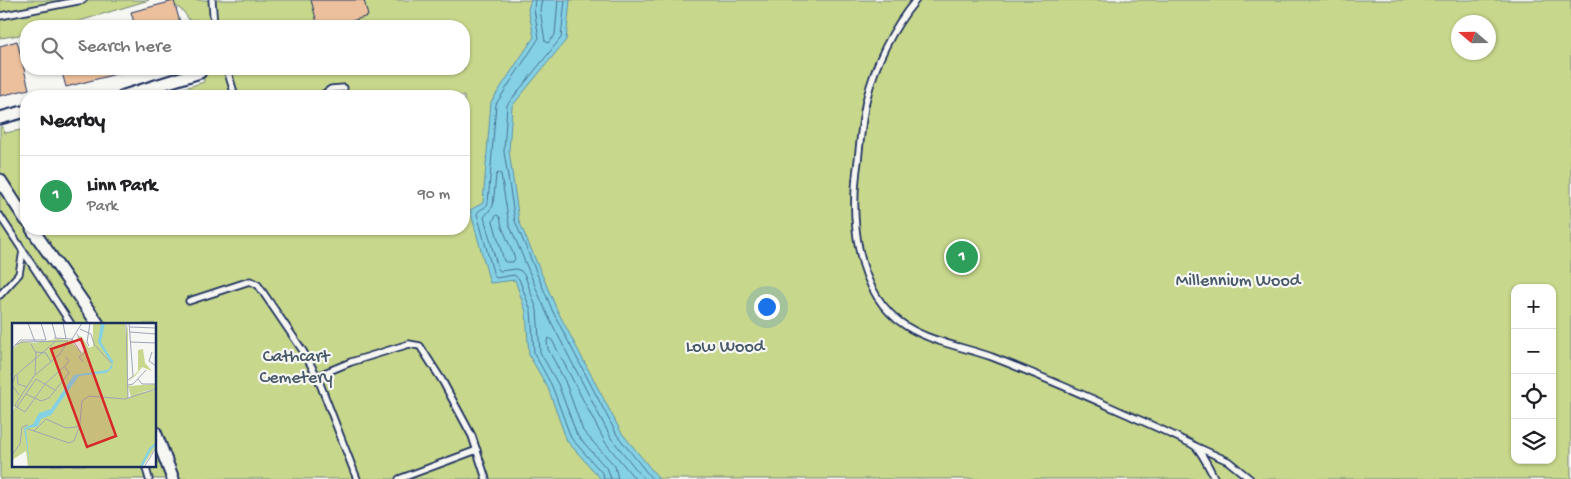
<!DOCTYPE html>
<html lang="en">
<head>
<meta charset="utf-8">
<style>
	body { margin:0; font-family:"Gochi Hand",sans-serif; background:#f6f6f6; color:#202124 }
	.controls { position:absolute; right:15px; bottom:15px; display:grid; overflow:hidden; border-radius:10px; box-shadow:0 1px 4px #0004 }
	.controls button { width:45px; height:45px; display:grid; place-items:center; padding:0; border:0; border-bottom:1px solid #e0e0e0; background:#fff; color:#202124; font:25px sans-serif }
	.compass { position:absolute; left:1451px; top:15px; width:45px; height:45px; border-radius:50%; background:#fff; box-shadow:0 1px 4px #0004; rotate:290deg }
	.you { position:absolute; left:766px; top:306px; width:18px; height:18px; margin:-12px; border:4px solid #fff; border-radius:50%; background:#1a73e8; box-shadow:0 0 0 8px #1a73e833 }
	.badge { display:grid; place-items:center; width:32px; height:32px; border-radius:50%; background:#0f766e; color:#fff; font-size:16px; font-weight:700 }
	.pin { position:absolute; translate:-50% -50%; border:2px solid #fff; box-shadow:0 1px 5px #0006 }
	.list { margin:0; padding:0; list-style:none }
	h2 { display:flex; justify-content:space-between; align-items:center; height:65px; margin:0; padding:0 20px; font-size:21px }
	h2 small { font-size:16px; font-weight:400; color:#757577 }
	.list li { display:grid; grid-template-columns:32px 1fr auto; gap:15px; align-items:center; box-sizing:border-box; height:80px; padding:0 20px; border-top:1px solid #e0e0e0 }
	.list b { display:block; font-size:19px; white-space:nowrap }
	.list p { margin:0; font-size:16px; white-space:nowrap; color:#757577 }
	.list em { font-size:16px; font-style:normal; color:#757577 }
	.icon { flex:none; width:28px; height:28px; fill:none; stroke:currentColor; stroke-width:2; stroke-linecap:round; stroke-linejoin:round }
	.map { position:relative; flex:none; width:1571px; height:479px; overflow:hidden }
	.search { position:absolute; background:#fff; box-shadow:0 1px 4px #0004; left:20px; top:20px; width:450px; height:55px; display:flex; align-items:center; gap:12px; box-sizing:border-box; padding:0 18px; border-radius:20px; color:#757577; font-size:19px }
	.panel { position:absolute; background:#fff; box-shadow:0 1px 4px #0004; left:20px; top:90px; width:450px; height:145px; border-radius:20px }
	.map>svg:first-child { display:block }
</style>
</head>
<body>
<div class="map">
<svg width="1571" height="479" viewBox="0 0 1571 479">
	<rect width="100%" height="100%" fill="#f6f6f2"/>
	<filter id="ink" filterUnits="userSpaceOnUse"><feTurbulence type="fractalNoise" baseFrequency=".02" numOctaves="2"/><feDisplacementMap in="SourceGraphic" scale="10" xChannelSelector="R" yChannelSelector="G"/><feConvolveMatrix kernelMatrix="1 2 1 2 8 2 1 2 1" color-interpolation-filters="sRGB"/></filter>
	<g filter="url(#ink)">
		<g fill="#c7d78b" stroke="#718374" fill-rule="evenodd">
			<polygon points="0,0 149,0 63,26 26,26 26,34 0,38"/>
			<path d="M 167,0 L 1571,0 L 1571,479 L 0,479 L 0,127 L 2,126 L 5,133 L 26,129 L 26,229 L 464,229 L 464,96 L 158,96 L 204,82 L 202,69 L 464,69 L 464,26 L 199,26 L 197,19 L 190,21 L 183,11 ZM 1458,22 L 1488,22 L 1488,52 L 1458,52 ZM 1515,288 L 1552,288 L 1552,460 L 1515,460 ZM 14,324 L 155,324 L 155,465 L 14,465 Z"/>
		</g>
		<polygon fill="#85d1e4" stroke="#5b90ae" points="531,0 570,0 566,40 512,106 509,151 519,221 557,310 621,432 659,479 601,479 567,441 548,388 529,355 526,312 515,280 490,283 470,210 483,203 491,102 534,37 528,9"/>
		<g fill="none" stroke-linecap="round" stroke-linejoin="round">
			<g stroke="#457094" stroke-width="1">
				<path d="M 535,0 L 534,9 L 539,38 L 496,104 L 488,203 C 486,209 478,209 477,214 L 494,276 L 496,278 L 514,275 L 519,279 L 531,311 L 534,353 L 552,386 L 571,438 L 603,474 L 604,479"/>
				<polyline points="542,0 540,10 545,41 548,43 555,35 558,0"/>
				<polyline points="565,0 561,38 507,105 504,152 515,221 553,312 617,435 652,479"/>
				<polygon points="497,215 500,217 502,227 515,258 513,262 506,262 504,261 493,221"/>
				<polyline points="611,479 608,470 577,435 558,384 540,352 537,310 525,276 521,271 516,269 500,271 498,269 484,217 493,206 496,175 498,173 501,174 509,224 547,314 611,438 644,479"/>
				<polyline points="618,479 615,466 583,431 565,381 548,349 547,341 548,338 552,340 605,442 635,479"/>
			</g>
		</g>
		<g fill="#edc09d" stroke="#1b2f5e">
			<polygon points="311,0 364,0 368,16 345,23 346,26 318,26"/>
			<polygon points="174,1 181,26 135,26 131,12"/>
			<polygon points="17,41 29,89 0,96 0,46"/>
			<polygon points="61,69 120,69 120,73 66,87"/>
		</g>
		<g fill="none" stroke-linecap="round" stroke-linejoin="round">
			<g stroke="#1b2f5e" stroke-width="9">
				<g id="service">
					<polyline points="212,0 214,26"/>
					<path d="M 916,0 C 892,29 875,64 866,101 C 862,120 860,141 858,161 C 850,215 854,293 906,326 C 931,342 964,347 992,357 C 1036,374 1080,393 1124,413 C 1142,421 1161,429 1179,438 C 1184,441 1192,443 1196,447 C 1203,454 1210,470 1215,479"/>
					<polyline points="0,16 83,0"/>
					<polyline points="227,69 235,96"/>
					<polyline points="321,96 331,89 344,88"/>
					<polyline points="0,216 71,324"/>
					<polyline points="0,295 19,274 23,251"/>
					<polyline points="189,301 250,281 258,285 303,351 317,376 357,479"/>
					<polyline points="317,376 351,362 409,344 420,346 443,382 472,436 486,479"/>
					<polyline points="1195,446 1228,461 1250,479"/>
					<polyline points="145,465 149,479"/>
					<polyline points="399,479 477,450"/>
				</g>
			</g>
			<g stroke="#1b2f5e" stroke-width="15">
				<g id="minor">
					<polyline points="124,96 200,72"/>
					<polyline points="0,118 26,111"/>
					<polyline points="0,180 26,220"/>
					<polyline points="32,229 98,324"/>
					<polyline points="155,432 173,479"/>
				</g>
			</g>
			<use href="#service" stroke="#f6f6f2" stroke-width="5.5"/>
			<use href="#minor" stroke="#f6f6f2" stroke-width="11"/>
		</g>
	</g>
	<g text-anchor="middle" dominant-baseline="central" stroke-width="4.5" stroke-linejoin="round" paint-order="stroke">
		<g font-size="18" fill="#465969" stroke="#f6f6f2">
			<text x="1238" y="281">Millennium Wood</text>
			<text x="725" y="347">Low Wood</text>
			<text x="296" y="357">Cathcart<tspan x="296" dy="21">Cemetery</tspan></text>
		</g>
	</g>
	<g transform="translate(12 323)">
		<rect width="144" height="144" fill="#f6f6f2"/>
		<path d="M 81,0 L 113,0 L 114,15 L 116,0 L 116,75 L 119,74 L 116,63 L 144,61 L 144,66 L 125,70 L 144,67 L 144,124 L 130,144 L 16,144 L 14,128 L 0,137 L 0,89 L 3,84 L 0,83 L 0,27 L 9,18 L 22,20 L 45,16 L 58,17 L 70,30 L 73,26 L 65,14 L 69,13 L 77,25 L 81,23 ZM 131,26 L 133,40 L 140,48 L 130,44 L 124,52 L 116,59 L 126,48 L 126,27 Z" fill="#c7d78b"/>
		<path d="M 89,0 L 93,0 L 89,19 L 101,38 L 100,45 L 94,50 L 67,53 L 39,92 L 29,96 L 26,103 L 14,106 L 18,144 L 12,105 L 21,101 L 27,90 L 39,86 L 62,52 L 96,47 L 100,41 L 86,19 Z" fill="#85d1e4"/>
		<path fill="none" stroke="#85d1e4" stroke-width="2.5" d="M 129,144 L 138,126 L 144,121"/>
		<path fill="none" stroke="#9ea6b7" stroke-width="1" d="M 16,0 L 23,19M 29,0 L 34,17M 40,0 L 44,15M 51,0 L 54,16M 114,0 L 116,75M 118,4 L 144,5M 68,6 L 79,11 L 82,21 L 99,40M 118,9 L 144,11M 65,11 L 75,28 L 67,34 L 71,39M 42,15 L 60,16M 60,16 L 69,30M 118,19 L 144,20M 19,21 L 24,30 L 23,51M 57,21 L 70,0M 3,22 L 10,19 L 56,18 L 48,31 L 22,53 L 5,79 L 3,83 L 13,89 L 33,61 L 54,42 L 57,38 L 54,34M 77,23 L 75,19 L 78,0M 0,26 L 8,17 L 34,17M 24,29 L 34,30 L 39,39M 140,29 L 137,38 L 144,43M 5,52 L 6,61 L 15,64M 126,56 L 130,61 L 144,61M 116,57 L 121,53 L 117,0M 116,62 L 121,61 L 134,47M 14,71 L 29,78 L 37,75 L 57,50 L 53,44M 7,72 L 0,62 L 3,53 L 44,18M 5,84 L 24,56 L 43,67M 16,106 L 22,108 L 34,96 L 54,105 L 65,104 L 68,100 L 70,78 L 77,73 L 113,76 L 144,66M 22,108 L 57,120 L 62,118 L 68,102M 0,132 L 8,121 L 10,104 L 16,102M 132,144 L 144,125"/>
		<path fill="#d62828" fill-opacity="0.15" stroke="#d62828" stroke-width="2.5" d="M 69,16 L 104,113 L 75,124 L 39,26 Z"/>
		<rect width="144" height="144" fill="none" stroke="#1b2f5e" stroke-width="2.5"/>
	</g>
</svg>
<div class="controls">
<button>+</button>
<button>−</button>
<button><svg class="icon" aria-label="locate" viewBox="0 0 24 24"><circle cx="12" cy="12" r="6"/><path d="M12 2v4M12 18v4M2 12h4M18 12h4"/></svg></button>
<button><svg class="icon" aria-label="layers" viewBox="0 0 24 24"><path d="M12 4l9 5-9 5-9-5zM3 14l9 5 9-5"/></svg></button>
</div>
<svg class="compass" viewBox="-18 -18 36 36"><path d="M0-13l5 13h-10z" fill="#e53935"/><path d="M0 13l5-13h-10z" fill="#757577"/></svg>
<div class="you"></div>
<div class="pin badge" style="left:962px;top:257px;background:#2e9e5b">1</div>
<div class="search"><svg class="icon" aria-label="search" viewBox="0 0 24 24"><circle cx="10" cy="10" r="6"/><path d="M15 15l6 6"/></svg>Search here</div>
<section class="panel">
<h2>Nearby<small></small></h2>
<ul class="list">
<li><span class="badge" style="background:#2e9e5b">1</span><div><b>Linn Park</b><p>Park</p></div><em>90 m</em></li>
</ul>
</section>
</div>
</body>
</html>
